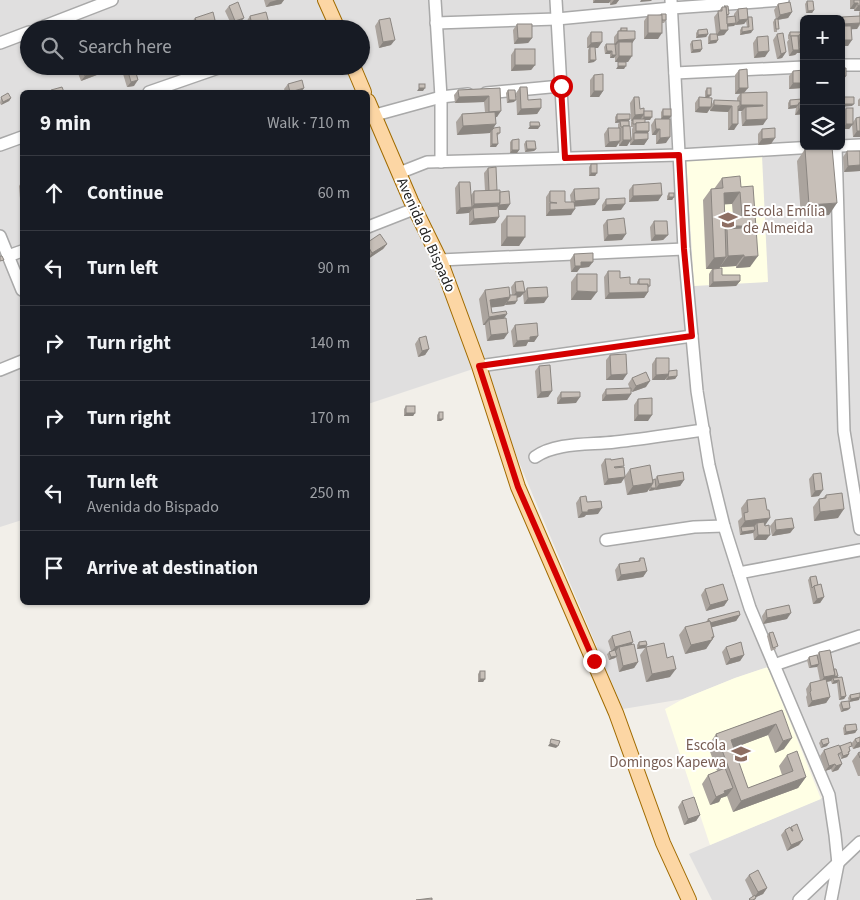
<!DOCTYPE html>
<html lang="en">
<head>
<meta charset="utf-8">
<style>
	body { margin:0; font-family:"Source Sans 3",sans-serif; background:#242831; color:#f1f3f6 }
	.controls { position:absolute; right:15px; top:15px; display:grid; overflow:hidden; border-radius:8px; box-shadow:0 1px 4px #0004 }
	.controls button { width:45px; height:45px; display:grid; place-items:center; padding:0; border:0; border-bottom:1px solid #363941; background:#171b24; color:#f1f3f6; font:25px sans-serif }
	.stop { position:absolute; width:15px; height:15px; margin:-11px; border:4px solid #d40000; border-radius:50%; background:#fff }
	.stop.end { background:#d40000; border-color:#fff; box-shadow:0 1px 5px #0008 }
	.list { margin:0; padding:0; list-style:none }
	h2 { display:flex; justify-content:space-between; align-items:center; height:65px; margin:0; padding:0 20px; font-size:21px }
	h2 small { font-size:16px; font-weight:400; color:#9ea1a6 }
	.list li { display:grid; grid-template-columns:32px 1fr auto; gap:15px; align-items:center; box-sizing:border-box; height:75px; padding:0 20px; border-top:1px solid #363941 }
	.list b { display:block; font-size:19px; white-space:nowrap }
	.list p { margin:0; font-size:16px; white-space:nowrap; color:#9ea1a6 }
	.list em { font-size:16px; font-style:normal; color:#9ea1a6 }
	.icon { flex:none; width:28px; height:28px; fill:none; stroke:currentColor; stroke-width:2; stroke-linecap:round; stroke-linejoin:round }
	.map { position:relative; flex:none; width:860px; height:900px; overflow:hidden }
	.search { position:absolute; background:#171b24; box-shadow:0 1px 4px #0004; left:20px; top:20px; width:350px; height:55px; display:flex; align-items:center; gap:12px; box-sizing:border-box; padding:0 18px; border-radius:28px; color:#9ea1a6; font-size:19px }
	.panel { position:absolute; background:#171b24; box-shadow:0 1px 4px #0004; left:20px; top:90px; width:350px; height:515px; border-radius:8px }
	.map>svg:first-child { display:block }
</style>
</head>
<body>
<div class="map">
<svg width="860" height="900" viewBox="0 0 860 900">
	<rect width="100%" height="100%" fill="#f2efe9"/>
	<path fill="#e0dfdf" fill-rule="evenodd" d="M 0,0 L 860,0 L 860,900 L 712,900 L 689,854 L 829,795 L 774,665 L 735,678 L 683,699 L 623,709 L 479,367 L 368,404 L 368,92 L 22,92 L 22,520 L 0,527 ZM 804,19 L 841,19 L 841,146 L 804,146 ZM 29,29 L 361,29 L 361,66 L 29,66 Z"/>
	<g fill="#ffffe5">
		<polygon points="762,156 768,282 694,286 686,159"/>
		<polygon points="768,667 821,799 710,845 665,709 683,699 735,678"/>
	</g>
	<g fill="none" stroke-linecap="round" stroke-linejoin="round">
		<g stroke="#a9a9a9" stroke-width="14">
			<g id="minor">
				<polyline points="435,0 441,97 441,162"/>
				<polyline points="556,0 565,158"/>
				<polyline points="671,0 684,249 697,391 709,465 724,526 750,608 829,795 835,835 838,864 831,900"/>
				<polyline points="436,23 557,19 672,8 783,0"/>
				<polyline points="37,29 112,0"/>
				<polyline points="0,43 29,32"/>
				<polyline points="841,65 860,65"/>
				<polyline points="675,73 804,67"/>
				<polyline points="149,92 224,66"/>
				<polyline points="486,93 561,86"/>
				<polyline points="368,117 441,97 468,94"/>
				<polyline points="0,145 22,137"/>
				<polyline points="836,146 844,431 860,529"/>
				<polyline points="841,146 860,145"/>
				<polyline points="399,173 427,162 679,155 832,146"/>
				<polyline points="368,227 414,209"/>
				<polyline points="0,236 22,290"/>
				<polyline points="8,256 22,251"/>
				<polyline points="440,260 684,249"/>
				<polyline points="479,366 692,336"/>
				<polyline points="0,370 22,361"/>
				<path d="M 535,457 C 556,442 590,445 615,442 C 645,439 674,434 704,430"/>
				<polyline points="606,540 694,527 724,526"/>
				<polyline points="739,573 860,550"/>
				<polyline points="774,665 860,636"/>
				<polyline points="799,900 860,842"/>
			</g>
		</g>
		<g stroke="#a06b00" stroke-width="16">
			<g id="major">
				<polyline points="325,0 338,29"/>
				<polyline points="353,66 364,92"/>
				<polyline points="368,101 411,201 440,260 479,366 518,487 616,713 663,843 689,900"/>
			</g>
		</g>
		<use href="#minor" stroke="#fff" stroke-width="11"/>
		<use href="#major" stroke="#fcd6a4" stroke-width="14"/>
	</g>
	<g fill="#aba49e" fill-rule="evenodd">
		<polygon points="264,0 284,0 281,4 266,7"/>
		<polygon points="593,0 619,0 616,4 610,5 610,1 609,3 593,3"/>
		<polygon points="850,0 860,0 860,28 860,25 857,29 852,29 848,46 841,46 841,19 842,17 859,16 859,12 860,11 854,11 854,9 850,9"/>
		<polygon points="807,1 814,10 812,13 806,13 805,4"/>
		<polygon points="778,4 792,12 788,18 778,20 777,32 774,32 773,22 775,19 776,19 774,10"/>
		<polygon points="229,6 240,23 232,26 225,11"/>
		<polygon points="722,7 729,14 728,17 734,16 734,14 738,9 748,17 751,33 740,35 740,30 742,27 747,27 746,21 744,24 735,25 735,24 734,26 727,26 724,35 717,36 718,40 716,43 708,44 708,37 710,34 716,34 714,17"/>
		<polygon points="648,15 666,20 664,23 662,23 658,39 644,39 644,21"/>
		<polygon points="250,16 269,29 248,29 246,22"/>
		<polygon points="195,18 211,26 202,29 193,29 191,23"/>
		<polygon points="379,20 391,45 379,48 375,26"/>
		<polygon points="517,24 532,38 528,43 514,44 513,30"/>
		<polygon points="621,28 627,31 632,43 628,62 615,62 615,56 614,58 610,58 610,54 605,54 604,47 606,44 614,44 614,37"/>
		<polygon points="698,30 708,34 706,37 696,38 696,33"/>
		<polygon points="591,32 598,48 595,48 594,62 588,63 588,50 589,48 587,48 587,38"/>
		<polygon points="790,32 804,32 804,53 797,53 795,55 789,56 787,42 789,39 788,39 788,35"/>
		<polygon points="777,34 786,52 782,58 777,59 773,40"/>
		<polygon points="757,37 765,57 754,58 753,43"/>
		<polygon points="692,41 702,49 700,52 691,53 690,44"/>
		<polygon points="515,49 535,65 531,70 511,71 511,55"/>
		<polygon points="77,66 105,66 102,73 81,81 76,68"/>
		<polygon points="127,68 134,86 127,87 123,74"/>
		<polygon points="739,70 744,93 767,92 763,125 742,126 741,112 742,111 738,111 734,130 728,130 728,112 710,111 710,109 707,113 695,112 695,103 699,97 705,97 705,91 707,88 711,95 709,97 712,104 714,100 737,101 737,98 740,94 735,94 735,75"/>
		<polygon points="793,71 802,88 789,89 789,76"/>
		<polygon points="594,75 603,91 599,97 590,97 590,80"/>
		<polygon points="288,84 304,88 301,92 285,92 284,89"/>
		<polygon points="520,87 528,100 541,108 537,114 517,115 516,93"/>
		<polygon points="500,88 497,117 496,117 494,128 500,133 497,136 496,147 490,147 490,133 457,135 456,122 462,114 485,112 484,102 455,103 454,95 458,90"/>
		<polygon points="508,90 514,102 507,103 506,93"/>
		<polygon points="1,97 11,98 9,101 1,105 0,103"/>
		<polygon points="634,97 640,109 644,111 650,120 645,120 645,123 649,131 648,133 648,139 644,145 630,145 630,140 627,146 619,146 619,143 616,147 605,147 604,134 608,128 618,128 618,124 620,122 615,123 615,117 617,114 629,121 631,139 632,136 632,129 633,127 631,127 631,122 632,120 631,121 630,103"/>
		<polygon points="860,98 860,106 858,106 858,100"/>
		<polygon points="804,99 804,114 795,115 796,108 788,109 788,103 790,100 802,102"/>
		<polygon points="846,108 853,122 856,118 860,137 853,137 852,125 849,129 842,129 842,114"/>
		<polygon points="663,109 671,116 669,119 661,119 661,112"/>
		<polygon points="804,118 804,136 802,136 800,123"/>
		<polygon points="655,119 666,143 656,144 656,135 652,135 651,125"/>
		<polygon points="762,129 771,144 758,145 758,134"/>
		<polygon points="512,140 519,150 517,153 510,153 510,142"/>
		<polygon points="526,141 536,149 534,151 525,152 524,144"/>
		<polygon points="805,149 829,215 801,217 797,161"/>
		<polygon points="847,151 860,151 860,171 844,172 843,157"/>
		<polygon points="591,164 597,173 595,176 589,176 589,167"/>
		<polygon points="488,168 497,190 510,204 506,210 499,210 499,217 495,223 469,225 469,213 468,213 468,212 468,213 456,214 455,188 459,182 471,195 474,191 485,191 484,173"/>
		<path d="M 722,178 L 741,187 L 750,267 L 736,268 L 736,266 L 720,267 L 719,269 L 722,275 L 740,281 L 736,286 L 709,287 L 709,274 L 712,269 L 706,269 L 703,200 L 711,189 L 714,189 ZM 724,204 L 732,204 L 733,216 L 726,216 L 725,219 Z"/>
		<polygon points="22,181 22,199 20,199 19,186"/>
		<polygon points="633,185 662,195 658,201 629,202 629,190"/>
		<polygon points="574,189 595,205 574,206 571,215 546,216 546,197 550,191 565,202 571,202 570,195"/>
		<polygon points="669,193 674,197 672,200 667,200 667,196"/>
		<polygon points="606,199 621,210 602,211 602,205"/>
		<polygon points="507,216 525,237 519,246 501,246 501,224"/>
		<polygon points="607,220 622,240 604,241 603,225"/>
		<polygon points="654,221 668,235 663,240 651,241 650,227"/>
		<polygon points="368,242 387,244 383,249 368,259"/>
		<polygon points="574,254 589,267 580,268 577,272 571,272 570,260"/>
		<polygon points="608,271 630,284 637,284 637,282 639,279 650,286 648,288 648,292 644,298 605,299 604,277"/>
		<polygon points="577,274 591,300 571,300 571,282"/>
		<polygon points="515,282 525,292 520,297 517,298 515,304 505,305 505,304 504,306 491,307 492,313 504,318 504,339 487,341 485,325 483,325 479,299 485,290 512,295 511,287"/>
		<polygon points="527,288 544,303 524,304 523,294"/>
		<polygon points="515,325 538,336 534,342 528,342 526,346 513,347 511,331"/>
		<polygon points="419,338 429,349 425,355 418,357 415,344"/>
		<polygon points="610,355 623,380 606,380 606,360"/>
		<polygon points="656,358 669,371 677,376 675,379 666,380 666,378 665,380 652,380 652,364"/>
		<polygon points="539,366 552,391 548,397 537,398 535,371"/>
		<polygon points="632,378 646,387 632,392 631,391 631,394 627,400 602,401 602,395 606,389 630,389 628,384"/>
		<polygon points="561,392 576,403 557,404 557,398"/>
		<polygon points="638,399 648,421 634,421 634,405"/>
		<polygon points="406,406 415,413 413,416 404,416 404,409"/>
		<polygon points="439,412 443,419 441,421 437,421 437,415"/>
		<polygon points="605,459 611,460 623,467 625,476 630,469 653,480 655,479 657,476 684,480 680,486 649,491 649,489 647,492 627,495 624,478 621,483 604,485 601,465"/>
		<polygon points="813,474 819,496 811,497 809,479"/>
		<polygon points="826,495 838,518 814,521 813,507 819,499 823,498"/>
		<polygon points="580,497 587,502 598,514 586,515 584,517 578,518 576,503"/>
		<polygon points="747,500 765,526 766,540 754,540 753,532 753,533 740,535 738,521 742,517 741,508"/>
		<polygon points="775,520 794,528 790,533 772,536 770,526"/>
		<polygon points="640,558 647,571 643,577 617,581 615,570 619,564 638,561"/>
		<polygon points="810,577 818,585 824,597 820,603 813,604 808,580"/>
		<polygon points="705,589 728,600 724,606 706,611 701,595"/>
		<polygon points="766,610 787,619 763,624 762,616"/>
		<polygon points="740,615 736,621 712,627 712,640 706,649 685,654 679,635 685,627 706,622 708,619"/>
		<polygon points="769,633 776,649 771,651 767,636"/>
		<polygon points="612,636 632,644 638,662 634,668 619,672 616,657 615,658 609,660 607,654 611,651 608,641"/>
		<polygon points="639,642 647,645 646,647 667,658 670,677 646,682 640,655 645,648 637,649 637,645"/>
		<polygon points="726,647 744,655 740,661 726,665 722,652"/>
		<polygon points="819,652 834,669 836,677 842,677 846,696 844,699 839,700 837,683 832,684 831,681 832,679 831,681 826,682 830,697 826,703 808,707 806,697 807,695 806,689 810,683 820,681 817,666 809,668 807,660 809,657 817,655"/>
		<polygon points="480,671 485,679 483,682 478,682 478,674"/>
		<polygon points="860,693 859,700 849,702 848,698 850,695"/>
		<polygon points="841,702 850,708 848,710 841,712 839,705"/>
		<polygon points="782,710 784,749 775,753 768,735 733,748 748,788 782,775 779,766 787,755 806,777 798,788 733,812 727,796 721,798 719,802 710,805 702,784 708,775 717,771 708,746 716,734"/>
		<polygon points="845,725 857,730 855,733 844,735 843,728"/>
		<polygon points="860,737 860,747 853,749 851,744 855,739"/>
		<polygon points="821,740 827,746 821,748 819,743"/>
		<polygon points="840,746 850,749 849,754 847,757 841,759 840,755 839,756 842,764 838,770 832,772 831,769 825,771 820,756 824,750"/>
		<polygon points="860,752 860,776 858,776 852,761 858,753"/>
		<polygon points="682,801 700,815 696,821 684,825 678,807"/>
		<polygon points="791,827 799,845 787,851 781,835 785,830 791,828"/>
		<polygon points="749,875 767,888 763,894 756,897 755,900 749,900 753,897 745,880"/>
	</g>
	<g fill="#8b8681">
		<polygon points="277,0 284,0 281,4 266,7 270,2"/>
		<polygon points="595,0 611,0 609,3 593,3"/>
		<polygon points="614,0 619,0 616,4 610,5"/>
		<polygon points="641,0 652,0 651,1 640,2"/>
		<polygon points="854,3 858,3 854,9 850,9"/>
		<polygon points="860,5 860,11 854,11 858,6"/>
		<polygon points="814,10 812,13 806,13 808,11"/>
		<polygon points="792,12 788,18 776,20 780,15"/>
		<polygon points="244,18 240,23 231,27 235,21"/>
		<polygon points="748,19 744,24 735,25 739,20"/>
		<polygon points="215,20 211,26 202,29 195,29 198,26"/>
		<polygon points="736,23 734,26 725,27 727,24"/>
		<polygon points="860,23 857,29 841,30 841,26 843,24"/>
		<polygon points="720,30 728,30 724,35 716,36"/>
		<polygon points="753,30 751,33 740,35 742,32"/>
		<polygon points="648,33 662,33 658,39 644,39"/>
		<polygon points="708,34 706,37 696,38 698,35"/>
		<polygon points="518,38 532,38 528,43 514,44"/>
		<polygon points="635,39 631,45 619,42 616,45 614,45 618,40"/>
		<polygon points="395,40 391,45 379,48 383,42"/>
		<polygon points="718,40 716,43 708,44 710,41"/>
		<polygon points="842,40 852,40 848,46 841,46"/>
		<polygon points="602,42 598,48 590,48 590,47 587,48 591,43"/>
		<polygon points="800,47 804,47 804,53 797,53 795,55 789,56 793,50 798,50"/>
		<polygon points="702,49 700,52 691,53 693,50"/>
		<polygon points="607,51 612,51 610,54 605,54"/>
		<polygon points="769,51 765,57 754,58 758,52"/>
		<polygon points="786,52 782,58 777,59 781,54"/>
		<polygon points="612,55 616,55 614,58 610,58"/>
		<polygon points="619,56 632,56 628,62 615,62"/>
		<polygon points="590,60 596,60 594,62 588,63"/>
		<polygon points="515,65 535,65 531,70 511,71"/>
		<polygon points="618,66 626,66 624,69 616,69"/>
		<polygon points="106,68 102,73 81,81 85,76"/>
		<polygon points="846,76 844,79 841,80 841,77"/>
		<polygon points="138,80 134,86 127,87 131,82"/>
		<polygon points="793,83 804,83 804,86 802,88 789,89"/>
		<polygon points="304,88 301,92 290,92"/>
		<polygon points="419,88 425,88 423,91 417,91"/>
		<polygon points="739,88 748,88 744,93 735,94"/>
		<polygon points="594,91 603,91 599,97 590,97"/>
		<polygon points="707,95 711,95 709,97 705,98"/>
		<polygon points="489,96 484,102 455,103 459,97"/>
		<polygon points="11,98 9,101 1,105 3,102"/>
		<polygon points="509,100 516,100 514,102 507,103"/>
		<polygon points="841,104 854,104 852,106 841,107"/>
		<polygon points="714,105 732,106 728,112 710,111"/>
		<polygon points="741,105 763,105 759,110 746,107 742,111 737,111"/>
		<polygon points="798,105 796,108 788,109 790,106"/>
		<polygon points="699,107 711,107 707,113 695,112"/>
		<polygon points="541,108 537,114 517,115 521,109"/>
		<polygon points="799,109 804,109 804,114 795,115"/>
		<polygon points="501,111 497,117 485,118 489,112"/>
		<polygon points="644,114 640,120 631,121 635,115"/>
		<polygon points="663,116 671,116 669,119 661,119"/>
		<polygon points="644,117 652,117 650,120 642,120"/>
		<polygon points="630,119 628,122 615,123 617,120"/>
		<polygon points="767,119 763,125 742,126 746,120"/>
		<polygon points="496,124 490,133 457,135 463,126"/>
		<polygon points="732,124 738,124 734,130 728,130"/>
		<polygon points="846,124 853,124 849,129 842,129"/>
		<polygon points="530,126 540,126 538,129 528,129"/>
		<polygon points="656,129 660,129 656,135 652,135"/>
		<polygon points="636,131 649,131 645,137 634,134"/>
		<polygon points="857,131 860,131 860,137 853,137"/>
		<polygon points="670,137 666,143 656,144 660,138"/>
		<polygon points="775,138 771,144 758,145 762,139"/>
		<polygon points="648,139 644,145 630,145 634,140"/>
		<polygon points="623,140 631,140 627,146 619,146"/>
		<polygon points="620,141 616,147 605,147 609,142"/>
		<polygon points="492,144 498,144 496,147 490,147"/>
		<polygon points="527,149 536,149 534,151 525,152"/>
		<polygon points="512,150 519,150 517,153 510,153"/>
		<polygon points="860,165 860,171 844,172 848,166"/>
		<polygon points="591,173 597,173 595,176 589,176"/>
		<polygon points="740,192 732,204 716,205 724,193"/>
		<polygon points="662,195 658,201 629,202 633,196"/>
		<polygon points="669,197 674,197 672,200 667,200"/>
		<polygon points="599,199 595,205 571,207 575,201"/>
		<polygon points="500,203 494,212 473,208 469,213 468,213 474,204"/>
		<polygon points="837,203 829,215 801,217 809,205"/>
		<polygon points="510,204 506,210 495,210 499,205"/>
		<polygon points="625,204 621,210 602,211 606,205"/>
		<polygon points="472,207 468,213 456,214 460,208"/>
		<polygon points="575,209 571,215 546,216 550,210"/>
		<polygon points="499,217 495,223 469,225 474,219"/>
		<polygon points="726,226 742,226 734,238 727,229 720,238 719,238"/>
		<polygon points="626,234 622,240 604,241 608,235"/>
		<polygon points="655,235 668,235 663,240 651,241"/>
		<polygon points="507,237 525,237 519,246 501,246"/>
		<polygon points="387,244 383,249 368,259 372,253"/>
		<polygon points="744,255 736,266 720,267 728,256"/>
		<polygon points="758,256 750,267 736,268 744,257"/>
		<polygon points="726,257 719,269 706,269 714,258"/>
		<polygon points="581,262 593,262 589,267 580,268 577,272 571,272 575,266"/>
		<polygon points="740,281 736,286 709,287 713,282"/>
		<polygon points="577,291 597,292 591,300 571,300"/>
		<polygon points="516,292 525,292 520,297 512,298"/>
		<polygon points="648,292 644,298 605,299 609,293"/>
		<polygon points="510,297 504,306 488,308 490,300"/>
		<polygon points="548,297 544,303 524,304 528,298"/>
		<polygon points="517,301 515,304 505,305 507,302"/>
		<polygon points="507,314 501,323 489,320 485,325 483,325 489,317"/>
		<polygon points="508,333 504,339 487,341 491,335"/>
		<polygon points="538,336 534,342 528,342 526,346 513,347 517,341 530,337"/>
		<polygon points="429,349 425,355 418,357 422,351"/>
		<polygon points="627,374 623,380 606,380 611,375"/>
		<polygon points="669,374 665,380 652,380 656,375"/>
		<polygon points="677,376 675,379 666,380 668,377"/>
		<polygon points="650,381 646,387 632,392 636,386"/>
		<polygon points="552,391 548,397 537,398 541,392"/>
		<polygon points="631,394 627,400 602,401 606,395"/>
		<polygon points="580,397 576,403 557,404 561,398"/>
		<polygon points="406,413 415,413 413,416 404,416"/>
		<polygon points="638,415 652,415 648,421 634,421"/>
		<polygon points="439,419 443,419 441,421 437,421"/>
		<polygon points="625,477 621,483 604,485 608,479"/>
		<polygon points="684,480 680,486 655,490 659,484"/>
		<polygon points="653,483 647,492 627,495 633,486"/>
		<polygon points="651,488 656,488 654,490 649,491"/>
		<polygon points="823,490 819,496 811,497 815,491"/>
		<polygon points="602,508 598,514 586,515 584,517 578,518 582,512 588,510"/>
		<polygon points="844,509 838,518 814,521 820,512"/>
		<polygon points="770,518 764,527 757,523 753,528 741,527 745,521"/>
		<polygon points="794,528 790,533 772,536 776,530"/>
		<polygon points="755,530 753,533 740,535 742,532"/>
		<polygon points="758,535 770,535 766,540 754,540"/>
		<polygon points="647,571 643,577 617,581 621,575"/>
		<polygon points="824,597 820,603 813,604 817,599"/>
		<polygon points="728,600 724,606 706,611 710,605"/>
		<polygon points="791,613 787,619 763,624 767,618"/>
		<polygon points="740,615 736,621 705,629 709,623"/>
		<polygon points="712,637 714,637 706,649 685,654 691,645"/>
		<polygon points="633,642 629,648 619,647 616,651 611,652 615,647"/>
		<polygon points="647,645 645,648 637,649 639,646"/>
		<polygon points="744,655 740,661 726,665 730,659"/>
		<polygon points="617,656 615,658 609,660 611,657"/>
		<polygon points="638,662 634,668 619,672 623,666"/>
		<polygon points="819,664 817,667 809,668 811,666"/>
		<polygon points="676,669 670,677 646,682 652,674"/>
		<polygon points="835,675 838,676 836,679 833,678 831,681 820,683 824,677"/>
		<polygon points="480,679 485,679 483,682 478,682"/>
		<polygon points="839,680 837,683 832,684 834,681"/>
		<polygon points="846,696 844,699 839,700 841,697"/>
		<polygon points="830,697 826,703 808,707 812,701"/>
		<polygon points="860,697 859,700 849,702 851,699"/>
		<polygon points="850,708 848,710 841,712 843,709"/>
		<polygon points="776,724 768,735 723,752 731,740"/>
		<polygon points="857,730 855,733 844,735 846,732"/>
		<polygon points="792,738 784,749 775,753 783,741"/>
		<polygon points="860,742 860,747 853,749 857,743"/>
		<polygon points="550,743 558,746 556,748 548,746"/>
		<polygon points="829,743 827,746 821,748 823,745"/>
		<polygon points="849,754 847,757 841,759 843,756"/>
		<polygon points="835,764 831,769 825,771 829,766"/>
		<polygon points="842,764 838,770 832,772 836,766"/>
		<polygon points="806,777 798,788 733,812 741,801"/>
		<polygon points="733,788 727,796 721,798 719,802 710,805 716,797 724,791"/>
		<polygon points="700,815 696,821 684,825 688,819"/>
		<polygon points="803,840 799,845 787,851 791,845"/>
		<polygon points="767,888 763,894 754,898 758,892"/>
	</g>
	<g fill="#c7bfb8" stroke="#8b8681">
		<polygon points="854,0 860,0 860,5 858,6 858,3 854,3"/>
		<polygon points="807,1 813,1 814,10 808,11"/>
		<polygon points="238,2 244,18 235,21 229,6"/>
		<polygon points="790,2 792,12 780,15 778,4"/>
		<polygon points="724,6 728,6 729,14 726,15 726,7"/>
		<polygon points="722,7 726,7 728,30 720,30 718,11 722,11"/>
		<polygon points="747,8 748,19 739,20 738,9"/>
		<polygon points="213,12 215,20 198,26 195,18"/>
		<polygon points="266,12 270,27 262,29 253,29 250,16"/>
		<polygon points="661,14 666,14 666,20 662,20"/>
		<rect x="648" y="15" width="14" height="18"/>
		<polygon points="735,16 736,23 727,24 727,17"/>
		<polygon points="860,16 860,23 843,24 842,17"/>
		<polygon points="748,17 752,17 753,30 742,32 742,27 749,27"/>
		<polygon points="390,18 395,40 383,42 379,20"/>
		<polygon points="775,19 778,19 779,29 776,29"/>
		<polygon points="231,24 233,29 218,29"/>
		<polygon points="517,24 532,24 532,38 518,38"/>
		<polygon points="242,26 243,29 236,29 235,28"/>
		<polygon points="841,26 851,26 852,40 842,40"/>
		<rect x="621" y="28" width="6" height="3"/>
		<polygon points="707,29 708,34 698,35 698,30"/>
		<polygon points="618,31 635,31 635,39 618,40"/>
		<polygon points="591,32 602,32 602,42 591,43"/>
		<polygon points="790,32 804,32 804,35 799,35 799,36 790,36"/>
		<polygon points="783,33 786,52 781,54 777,34"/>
		<polygon points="710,34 717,34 718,40 710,41"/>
		<polygon points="799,35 804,35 804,47 800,47"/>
		<polygon points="768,36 769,51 758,52 757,37"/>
		<polygon points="791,36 798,36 799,50 793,50"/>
		<polygon points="701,40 702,49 693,50 692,41"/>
		<rect x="619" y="42" width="13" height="14"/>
		<polygon points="606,44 615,44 616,55 612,55 612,51 607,51"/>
		<polygon points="590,47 595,47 596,60 590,60"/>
		<rect x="515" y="49" width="20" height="16"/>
		<rect x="618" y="62" width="8" height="4"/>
		<polygon points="81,66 105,66 106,68 85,76"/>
		<polygon points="134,66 138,80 131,82 127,68"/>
		<polygon points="841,68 846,68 846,76 841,77"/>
		<polygon points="747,69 748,88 739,88 739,70"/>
		<polygon points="804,70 804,83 793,83 793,71"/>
		<polygon points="603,74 603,91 594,91 594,75"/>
		<polygon points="302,80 304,88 290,92 288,84"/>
		<rect x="419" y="84" width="6" height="4"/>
		<polygon points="62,87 64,92 52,92 51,90"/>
		<polygon points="520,87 527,87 528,100 541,99 541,108 521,109"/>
		<polygon points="500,88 501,111 489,112 489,96 459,97 458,90"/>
		<rect x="707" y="88" width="4" height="7"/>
		<polygon points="508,90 515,90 516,100 509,100"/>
		<polygon points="767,92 767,119 746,120 746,107 763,106 763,105 741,105 741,93"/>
		<polygon points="8,93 11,98 3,102 1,97"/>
		<polygon points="841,96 842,96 842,101 843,101 843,97 854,97 854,104 841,104"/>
		<polygon points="634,97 639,97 640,109 644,108 644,114 635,115"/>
		<polygon points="699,97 712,98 711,107 699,107"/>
		<polygon points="802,99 802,103 799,103 798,105 790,106 790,100"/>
		<polygon points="714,100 740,101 740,106 738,106 738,124 732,124 732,106 714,105"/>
		<rect x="799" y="103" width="5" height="6"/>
		<rect x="846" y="108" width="7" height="16"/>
		<rect x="663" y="109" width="8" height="7"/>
		<rect x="644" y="111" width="8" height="6"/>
		<polygon points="495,112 496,124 463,126 462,114"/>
		<polygon points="617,114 630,114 630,119 617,120"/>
		<polygon points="860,117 860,131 857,131 856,118"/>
		<polygon points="633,119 645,119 645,123 636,123 636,124 633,124"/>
		<polygon points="655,119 670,119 670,137 660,138 660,129 656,129"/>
		<polygon points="620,121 629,121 629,126 623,126 623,127 621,127"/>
		<polygon points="530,122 539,122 540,126 530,126"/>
		<polygon points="649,122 649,131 636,131 636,123"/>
		<polygon points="623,126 630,126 631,140 623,140"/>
		<polygon points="500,127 500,133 497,133 498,144 492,144 492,130 494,128"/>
		<polygon points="608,128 620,128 620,141 609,142"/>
		<polygon points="775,128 775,138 762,139 762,129"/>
		<polygon points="634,133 648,133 648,139 634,140"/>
		<polygon points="519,139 519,150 512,150 512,140"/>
		<polygon points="526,141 535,141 536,149 527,149"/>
		<polygon points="832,147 837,203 809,205 805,149"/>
		<polygon points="847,151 860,151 860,165 848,166"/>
		<rect x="591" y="164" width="6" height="9"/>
		<polygon points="496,167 497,190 489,191 488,168"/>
		<polygon points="740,176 741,187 753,186 758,256 744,257 744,255 728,256 727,229 742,228 742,226 726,226 726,216 742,216 740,192 724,193 726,257 714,258 711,189 723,188 722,178"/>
		<polygon points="459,182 470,182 472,207 460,208"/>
		<polygon points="661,183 662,195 633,196 633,185"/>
		<polygon points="599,188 599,199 575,201 574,189"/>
		<polygon points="500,190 500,203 474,204 474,191"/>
		<polygon points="509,191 510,204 499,205 500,203 500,192"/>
		<polygon points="550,191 565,191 565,202 574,202 575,209 550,210 550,203 557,203 550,202"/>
		<rect x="669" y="193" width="5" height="4"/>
		<polygon points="625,198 625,204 606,205 606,199"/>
		<polygon points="498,206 499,217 474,219 473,208"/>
		<rect x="507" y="216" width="18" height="21"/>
		<polygon points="624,218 626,234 608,235 607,220"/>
		<polygon points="654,221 667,221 668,235 655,235"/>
		<polygon points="380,234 387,244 372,253 368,246 368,242"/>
		<polygon points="593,253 593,262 581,262 581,266 575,266 574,254"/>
		<polygon points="0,256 2,256 4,260 0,261"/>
		<polygon points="722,268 722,275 740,275 740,281 713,282 713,269"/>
		<polygon points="608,271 620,271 620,278 630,277 630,284 648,284 648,292 609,293"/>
		<polygon points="577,274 597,274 597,292 577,291"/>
		<polygon points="639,279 650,279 650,286 648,286 648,284 639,284"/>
		<polygon points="523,281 525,292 516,292 515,282"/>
		<polygon points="509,287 510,297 490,300 492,313 506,311 507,314 489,317 485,290"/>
		<polygon points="547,287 548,297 528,298 527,288"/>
		<polygon points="510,295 517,295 517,301 507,302 510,297"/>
		<polygon points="506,318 508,333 491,335 489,320"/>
		<polygon points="537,323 538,336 530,337 530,340 517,341 515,325"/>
		<polygon points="426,336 429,349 422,351 419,338"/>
		<polygon points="626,354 627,374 611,375 610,355"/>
		<polygon points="656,358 669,358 669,374 656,375"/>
		<polygon points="550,365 552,391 541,392 539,366"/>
		<polygon points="677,370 677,376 668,377 669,371"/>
		<polygon points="646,372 650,381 636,386 632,378"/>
		<polygon points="631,388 631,394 606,395 606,389"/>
		<polygon points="561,392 580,392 580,397 561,398"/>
		<polygon points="652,398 652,415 638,415 638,399"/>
		<rect x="406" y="406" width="9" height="7"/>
		<rect x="439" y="412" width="4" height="7"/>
		<polygon points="623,458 624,466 614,467 615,468 624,467 625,477 608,479 605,459 611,459 611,460"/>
		<polygon points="650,465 653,483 633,486 630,469"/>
		<polygon points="683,472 684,480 659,484 657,476"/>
		<polygon points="821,473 823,490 815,491 813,474"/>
		<polygon points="655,479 656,488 651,488 651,486 653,483 653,480"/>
		<polygon points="842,493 844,509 820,512 819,499 826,498 826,495"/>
		<polygon points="586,496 587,502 601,501 602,508 588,510 588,512 582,512 580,497"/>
		<polygon points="765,498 767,510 769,510 770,518 745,521 744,513 748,512 747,500"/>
		<polygon points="792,518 794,528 776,530 775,520"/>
		<polygon points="764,522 765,526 769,525 770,535 758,535 757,523"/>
		<polygon points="754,526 755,530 742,532 741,527"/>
		<polygon points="640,558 644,558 647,571 621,575 619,564 640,561"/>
		<polygon points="816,576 818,585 814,586 812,588 810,577"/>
		<polygon points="723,584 728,600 710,605 705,589"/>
		<polygon points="821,584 824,597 817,599 814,586"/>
		<polygon points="789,605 791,613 767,618 766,610"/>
		<polygon points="739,611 740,615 710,623 710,621 709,621 708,619"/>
		<polygon points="710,621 714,637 712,637 712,640 691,645 685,627"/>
		<polygon points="630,631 633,642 615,647 612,636"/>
		<polygon points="773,632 778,646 773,648 769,633"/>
		<polygon points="646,641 647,645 639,646 639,642"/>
		<polygon points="741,642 744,655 730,659 726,647"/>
		<polygon points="664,643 667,658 673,656 676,669 652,674 646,647"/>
		<polygon points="634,644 638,662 623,666 619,647"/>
		<polygon points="615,650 617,656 611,657 609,652"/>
		<polygon points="830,650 835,675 824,677 819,652"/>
		<polygon points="817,655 819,664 811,666 809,657"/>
		<polygon points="834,669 836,669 838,676 834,676 835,675"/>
		<rect x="480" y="671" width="5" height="8"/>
		<polygon points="842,677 846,696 841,697 839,680 834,681 833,678"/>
		<polygon points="826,679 830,697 812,701 810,692 811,691 810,683"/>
		<polygon points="860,693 860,697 851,699 850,695"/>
		<polygon points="849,701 850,708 843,709 841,702"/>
		<polygon points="782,710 792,738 783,741 776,724 731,740 748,788 793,771 787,755 797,751 806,777 741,801 716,734"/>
		<polygon points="856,724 857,730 846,732 845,725"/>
		<polygon points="860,737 860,742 857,743 855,739"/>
		<polygon points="828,738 829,743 823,745 821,740"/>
		<polygon points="551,739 560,741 558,746 550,743"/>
		<polygon points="851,742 852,746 849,747 850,751 848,752 849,754 843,756 840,746"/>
		<polygon points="839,745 842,752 838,754 842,764 836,766 835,764 829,766 824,750"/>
		<polygon points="860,752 860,758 858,753"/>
		<polygon points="725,768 733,788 724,791 725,793 716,797 708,775"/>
		<polygon points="694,797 700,815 688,819 682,801"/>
		<polygon points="797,824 803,840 791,845 785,830 790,827 792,831 793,831 791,827"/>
		<polygon points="758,870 767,888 758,892 749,875"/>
		<polygon points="755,895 756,898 753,900 750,900 749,899"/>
		<polygon points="432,898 432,900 416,900"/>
	</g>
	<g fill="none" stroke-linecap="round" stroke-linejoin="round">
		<polyline stroke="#d40000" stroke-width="6" points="561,86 565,158 679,155 684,249 692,336 479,366 518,487 594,661"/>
	</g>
	<defs>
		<g id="school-bare" transform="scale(1.5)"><path d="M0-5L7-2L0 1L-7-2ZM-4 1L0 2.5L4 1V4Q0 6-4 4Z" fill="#8d6e63" stroke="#fff" stroke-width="2.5" paint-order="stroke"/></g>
	</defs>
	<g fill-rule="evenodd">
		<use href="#school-bare" x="728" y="220"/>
		<use href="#school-bare" x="741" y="754"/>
	</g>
	<g text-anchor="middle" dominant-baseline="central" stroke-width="4" stroke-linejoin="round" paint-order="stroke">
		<g font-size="15" fill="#785e54" stroke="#fff" text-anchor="start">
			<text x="743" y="211">Escola Emília<tspan x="743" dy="17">de Almeida</tspan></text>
			<text x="726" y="745" text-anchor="end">Escola<tspan x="726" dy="17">Domingos Kapewa</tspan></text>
		</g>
		<g font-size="15" fill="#222" stroke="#fff">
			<text transform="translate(426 235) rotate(66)">Avenida do Bispado</text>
		</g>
	</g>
</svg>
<div class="controls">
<button>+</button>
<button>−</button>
<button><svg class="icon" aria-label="layers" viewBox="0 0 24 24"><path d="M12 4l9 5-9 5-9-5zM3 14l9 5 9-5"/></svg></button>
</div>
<div class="stop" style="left:561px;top:86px"></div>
<div class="stop end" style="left:594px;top:661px"></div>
<div class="search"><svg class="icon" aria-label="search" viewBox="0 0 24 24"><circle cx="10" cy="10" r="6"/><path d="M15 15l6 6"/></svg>Search here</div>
<section class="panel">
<h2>9 min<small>Walk · 710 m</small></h2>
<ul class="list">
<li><svg class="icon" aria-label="ahead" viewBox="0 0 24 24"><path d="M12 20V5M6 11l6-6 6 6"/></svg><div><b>Continue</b></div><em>60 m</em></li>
<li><svg class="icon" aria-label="left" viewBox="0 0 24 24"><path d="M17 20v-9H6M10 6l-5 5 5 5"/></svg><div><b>Turn left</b></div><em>90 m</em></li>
<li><svg class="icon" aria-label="right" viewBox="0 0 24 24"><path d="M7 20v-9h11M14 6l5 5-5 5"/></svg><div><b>Turn right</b></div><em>140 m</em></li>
<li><svg class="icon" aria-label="right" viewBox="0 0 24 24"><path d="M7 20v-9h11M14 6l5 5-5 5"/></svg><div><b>Turn right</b></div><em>170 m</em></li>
<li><svg class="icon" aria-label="left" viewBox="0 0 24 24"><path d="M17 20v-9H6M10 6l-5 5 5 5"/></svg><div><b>Turn left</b><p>Avenida do Bispado</p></div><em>250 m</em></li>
<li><svg class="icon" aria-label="arrive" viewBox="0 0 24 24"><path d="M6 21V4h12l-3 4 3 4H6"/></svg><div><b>Arrive at destination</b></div></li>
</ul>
</section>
</div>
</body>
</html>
